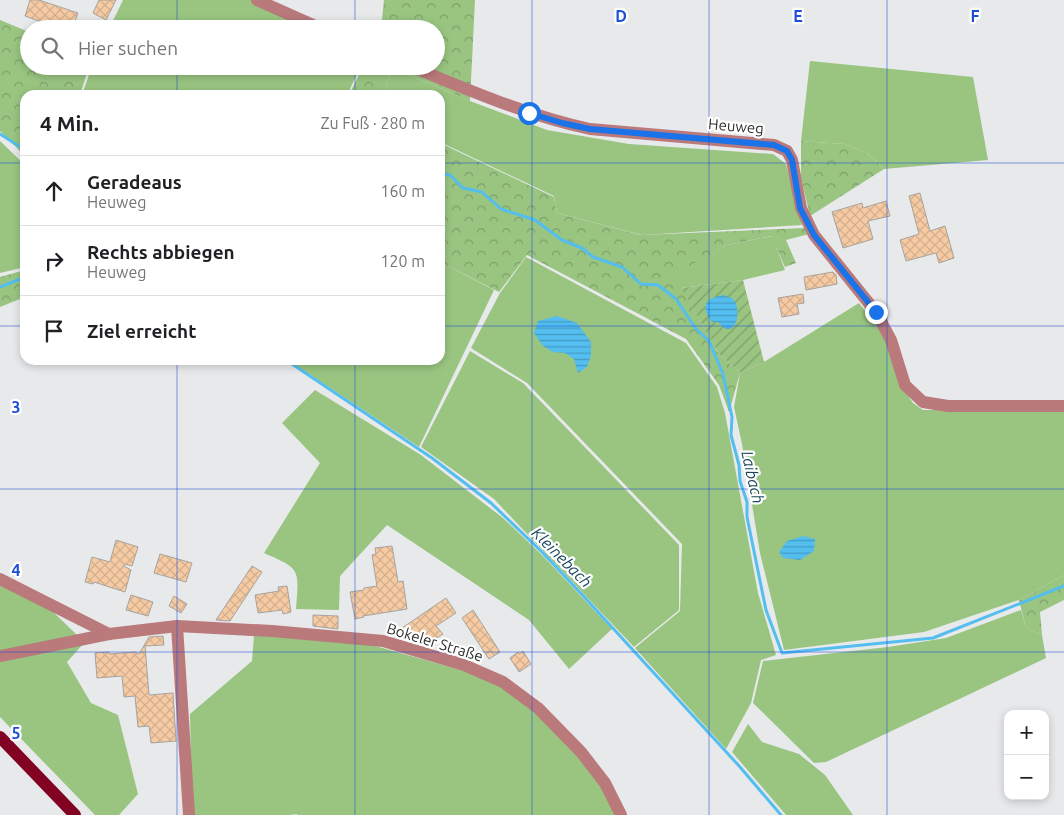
<!DOCTYPE html>
<html lang="de">
<head>
<meta charset="utf-8">
<style>
	body { margin:0; font-family:Ubuntu,sans-serif; background:#f6f6f6; color:#202124 }
	.controls { position:absolute; right:15px; bottom:15px; display:grid; overflow:hidden; border-radius:10px; box-shadow:0 2px 8px #0003 }
	.controls button { width:45px; height:45px; display:grid; place-items:center; padding:0; border:0; border-bottom:1px solid #e0e0e0; background:#fff; color:#202124; font:25px sans-serif }
	.stop { position:absolute; width:15px; height:15px; margin:-11px; border:4px solid #1a73e8; border-radius:50%; background:#fff }
	.stop.end { background:#1a73e8; border-color:#fff; box-shadow:0 1px 5px #0008 }
	.list { margin:0; padding:0; list-style:none }
	h2 { display:flex; justify-content:space-between; align-items:center; height:65px; margin:0; padding:0 20px; font-size:21px }
	h2 small { font-size:16px; font-weight:400; color:#757577 }
	.list li { display:grid; grid-template-columns:32px 1fr auto; gap:15px; align-items:center; box-sizing:border-box; height:70px; padding:0 20px; border-top:1px solid #e0e0e0 }
	.list b { display:block; font-size:19px; white-space:nowrap }
	.list p { margin:0; font-size:16px; white-space:nowrap; color:#757577 }
	.list em { font-size:16px; font-style:normal; color:#757577 }
	.icon { flex:none; width:28px; height:28px; fill:none; stroke:currentColor; stroke-width:2; stroke-linecap:round; stroke-linejoin:round }
	.map { position:relative; flex:none; width:1064px; height:815px; overflow:hidden }
	.search { position:absolute; background:#fff; box-shadow:0 2px 8px #0003; left:20px; top:20px; width:425px; height:55px; display:flex; align-items:center; gap:12px; box-sizing:border-box; padding:0 18px; border-radius:28px; color:#757577; font-size:19px }
	.panel { position:absolute; background:#fff; box-shadow:0 2px 8px #0003; left:20px; top:90px; width:425px; height:275px; border-radius:15px }
	.map>svg:first-child { display:block }
</style>
</head>
<body>
<div class="map">
<svg width="1064" height="815" viewBox="0 0 1064 815">
	<defs>
		<pattern id="forest-crowns" width="20" height="18" patternUnits="userSpaceOnUse" patternTransform="scale(1.25)"><rect width="20" height="18" fill="#99c581"/><path d="M2 6a3 3 0 1 1 6 0M12 15a3 3 0 1 1 6 0" fill="none" stroke="#7da06a"/></pattern>
		<pattern id="garden-furrows" width="10" height="10" patternUnits="userSpaceOnUse" patternTransform="scale(1.25)"><rect width="10" height="10" fill="#99c581"/><path d="M-1 1l2-2M0 10L10 0M9 11l2-2" fill="none" stroke="#7da06a"/></pattern>
		<pattern id="water-rules" width="6" height="5" patternUnits="userSpaceOnUse" patternTransform="scale(1.25)"><rect width="6" height="5" fill="#53beef"/><path d="M0 2.5h6" fill="none" stroke="#459bc2"/></pattern>
		<pattern id="building-cross-hatch" width="8" height="8" patternUnits="userSpaceOnUse" patternTransform="scale(1.25)"><rect width="8" height="8" fill="#f6cba3"/><path d="M0 0l8 8M0 8l8-8" fill="none" stroke="#d3af8d"/></pattern>
	</defs>
	<rect width="100%" height="100%" fill="#e8e9eb"/>
	<g fill="#99c581">
		<polygon points="123,0 251,0 312,29 109,29"/>
		<polygon points="810,61 973,77 988,160 884,169 868,154 845,144 801,141"/>
		<polygon points="92,66 361,66 347,95 82,95"/>
		<polygon points="392,68 470,101 547,130 629,144 773,154 786,164 802,225 642,235 557,213 554,196 440,142 440,95 384,95"/>
		<polygon points="0,141 25,165 25,267 0,273"/>
		<polygon points="772,236 785,270 743,280 681,288 673,275 727,245"/>
		<polygon points="526,257 686,343 717,387 725,413 758,593 776,655 761,660 751,703 726,749 635,648 680,611 682,544 527,383 471,348 500,293"/>
		<polygon points="440,262 494,290 419,447 288,360 440,360"/>
		<polygon points="859,303 885,337 905,391 913,403 923,410 1064,410 1064,575 1019,600 924,632 784,650 760,553 742,444 734,407 740,373 764,362"/>
		<polygon points="470,351 523,383 679,545 679,610 634,647 494,499 421,447"/>
		<path d="M 315,390 L 421,455 L 503,518 L 543,556 L 612,629 L 569,669 L 529,620 L 387,525 L 340,576 L 339,610 L 296,609 C 299,569 301,569 264,553 L 320,463 L 282,423 Z"/>
		<polygon points="0,582 48,607 77,635 0,653"/>
		<polygon points="1021,610 1026,628 1042,635 1046,658 826,762 814,763 753,703 763,661 888,647 946,638"/>
		<polygon points="254,635 372,645 464,671 503,688 535,712 578,756 602,786 615,815 297,815 297,814 290,815 192,815 190,714 252,661"/>
		<polygon points="84,643 67,662 91,703 118,715 138,794 119,815 95,815 0,717 0,660"/>
		<polygon points="748,724 762,742 799,754 825,775 853,815 786,815 732,752"/>
	</g>
	<g fill="url(#forest-crowns)">
		<polygon points="384,0 475,0 470,101 392,68 384,95 349,95 363,66 436,66 436,29 381,29"/>
		<polygon points="0,20 29,32 29,66 89,66 80,95 25,95 25,156 0,131"/>
		<polygon points="801,141 845,144 868,154 884,169 810,216 801,177"/>
		<polygon points="440,143 554,197 557,213 641,235 805,228 809,234 786,240 796,263 785,267 771,236 727,245 674,275 719,354 740,373 729,412 719,385 686,339 527,255 499,292 440,262"/>
		<polygon points="25,270 25,297 0,307 0,277"/>
		<polygon points="1064,575 1064,600 1040,612 1042,635 1026,628 1019,600"/>
	</g>
	<polygon fill="url(#garden-furrows)" points="743,280 764,362 740,373 719,354 681,288"/>
	<g fill="url(#water-rules)">
		<path d="M 724,295 C 726,296 731,298 732,298 C 742,306 738,335 724,328 C 723,327 719,323 718,322 L 712,322 C 700,306 705,298 724,295 Z"/>
		<polygon points="557,316 577,323 591,342 591,356 587,367 578,373 574,359 565,353 553,352 543,346 534,333 538,321"/>
		<polygon points="803,536 815,539 814,551 800,560 783,558 779,552 787,541"/>
	</g>
	<g fill="none" stroke-linecap="round" stroke-linejoin="round">
		<g stroke="#53beef" stroke-width="3">
			<polyline points="0,134 25,150"/>
			<polyline points="440,174 450,175 463,188 482,192 501,209 535,220 562,240 582,248 593,257 622,267 641,284 658,285 676,299 696,329 709,341 723,374 732,417 731,435 739,465 740,481 747,502 747,517 766,610 782,653 933,638 1064,586"/>
			<polyline points="0,287 25,277"/>
			<polyline points="286,360 432,458 491,503 543,553 588,601 740,767 781,815"/>
		</g>
	</g>
	<g fill="url(#building-cross-hatch)" stroke="#a5a3a1">
		<polygon points="30,0 39,0 78,13 72,29 61,29 25,16"/>
		<polygon points="99,0 116,0 106,20 93,13"/>
		<polygon points="920,193 930,231 945,226 954,258 939,263 936,253 906,261 900,240 919,234 909,196"/>
		<polygon points="886,201 890,216 868,221 873,239 843,248 832,212 862,203 863,208"/>
		<polygon points="833,272 836,275 837,284 806,290 804,277"/>
		<polygon points="803,294 804,303 797,304 799,314 782,317 778,298"/>
		<polygon points="116,540 138,547 132,566 125,564 124,566 131,570 125,592 94,582 93,584 85,582 92,557 110,562"/>
		<polygon points="392,546 398,582 403,581 407,609 363,616 364,617 355,619 350,592 364,590 364,588 377,586 372,555 376,554 375,548"/>
		<polygon points="160,554 192,563 186,582 154,573"/>
		<polygon points="252,566 262,572 230,621 216,620"/>
		<polygon points="287,586 291,612 283,614 282,610 258,613 255,595 279,591 278,587"/>
		<polygon points="131,595 153,602 148,616 126,610"/>
		<polygon points="174,596 187,604 181,613 169,606"/>
		<polygon points="446,598 456,613 436,626 443,634 433,640 432,637 422,644 416,642 415,641 413,642 410,639 409,640 403,638 400,634 405,631 402,628"/>
		<polygon points="473,610 500,652 489,659 462,618"/>
		<polygon points="313,615 338,616 338,629 313,626"/>
		<polygon points="163,636 164,645 145,646 149,695 173,693 176,741 151,743 149,726 138,727 135,696 124,697 122,676 97,678 95,653 109,652 109,654 135,652 139,654 149,637"/>
		<polygon points="523,651 531,664 519,672 510,658 518,652 519,654"/>
	</g>
	<g fill="none" stroke-linecap="round" stroke-linejoin="round">
		<g stroke="#ba797b" stroke-width="12">
			<polyline points="257,0 322,29"/>
			<path d="M 410,66 C 469,90 528,116 590,129 L 774,145 L 787,151 L 792,160 L 801,208 L 814,235 L 876,312 L 891,340 L 905,385 L 923,402 L 948,406 L 1064,406"/>
			<polyline points="0,579 109,634 177,626 272,631 383,641 464,665 503,682 538,708 581,752 605,783 621,815"/>
			<polyline points="177,626 189,815"/>
			<polyline points="0,656 109,634"/>
		</g>
		<polyline stroke="#820224" stroke-width="12" points="0,737 75,815"/>
	</g>
	<g fill="none" stroke-linecap="round" stroke-linejoin="round">
		<polyline stroke="#1a73e8" stroke-width="6" points="529,113 562,123 590,129 774,145 787,151 792,160 800,208 814,235 876,312"/>
	</g>
	<path fill="none" stroke="#1d4ed8" stroke-width="1" stroke-opacity="0.55" d="M 177,0 L 177,29M 355,0 L 355,29M 532,0 L 532,815M 709,0 L 709,815M 887,0 L 887,815M 177,66 L 177,95M 355,66 L 355,95M 0,163 L 25,163M 440,163 L 1064,163M 0,326 L 25,326M 440,326 L 1064,326M 177,360 L 177,815M 355,360 L 355,815M 0,489 L 1064,489M 0,652 L 1064,652"/>
	<g text-anchor="middle" dominant-baseline="central" stroke-width="4.5" stroke-linejoin="round" paint-order="stroke">
		<g font-size="15" fill="#2d2e2f" stroke="#fff">
			<text transform="translate(736 126) rotate(5)">Heuweg</text>
			<text transform="translate(435 642) rotate(17)">Bokeler Straße</text>
		</g>
		<g font-size="16" font-style="italic" fill="#1a475c" stroke="#fff">
			<text transform="translate(753 477) rotate(77)">Laibach</text>
			<text transform="translate(562 557) rotate(45)">Kleinebach</text>
		</g>
	</g>
	<g font-size="16" text-anchor="middle" font-weight="bold" fill="#1d4ed8" stroke="#fff" stroke-width="4.5" stroke-linejoin="round" paint-order="stroke">
		<text x="621" y="22">D</text>
		<text x="798" y="22">E</text>
		<text x="975" y="22">F</text>
		<text x="16" y="413">3</text>
		<text x="16" y="576">4</text>
		<text x="16" y="739">5</text>
	</g>
</svg>
<div class="controls">
<button>+</button>
<button>−</button>
</div>
<div class="stop" style="left:529px;top:113px"></div>
<div class="stop end" style="left:876px;top:312px"></div>
<div class="search"><svg class="icon" aria-label="search" viewBox="0 0 24 24"><circle cx="10" cy="10" r="6"/><path d="M15 15l6 6"/></svg>Hier suchen</div>
<section class="panel">
<h2>4 Min.<small>Zu Fuß · 280 m</small></h2>
<ul class="list">
<li><svg class="icon" aria-label="ahead" viewBox="0 0 24 24"><path d="M12 20V5M6 11l6-6 6 6"/></svg><div><b>Geradeaus</b><p>Heuweg</p></div><em>160 m</em></li>
<li><svg class="icon" aria-label="right" viewBox="0 0 24 24"><path d="M7 20v-9h11M14 6l5 5-5 5"/></svg><div><b>Rechts abbiegen</b><p>Heuweg</p></div><em>120 m</em></li>
<li><svg class="icon" aria-label="arrive" viewBox="0 0 24 24"><path d="M6 21V4h12l-3 4 3 4H6"/></svg><div><b>Ziel erreicht</b></div></li>
</ul>
</section>
</div>
</body>
</html>
